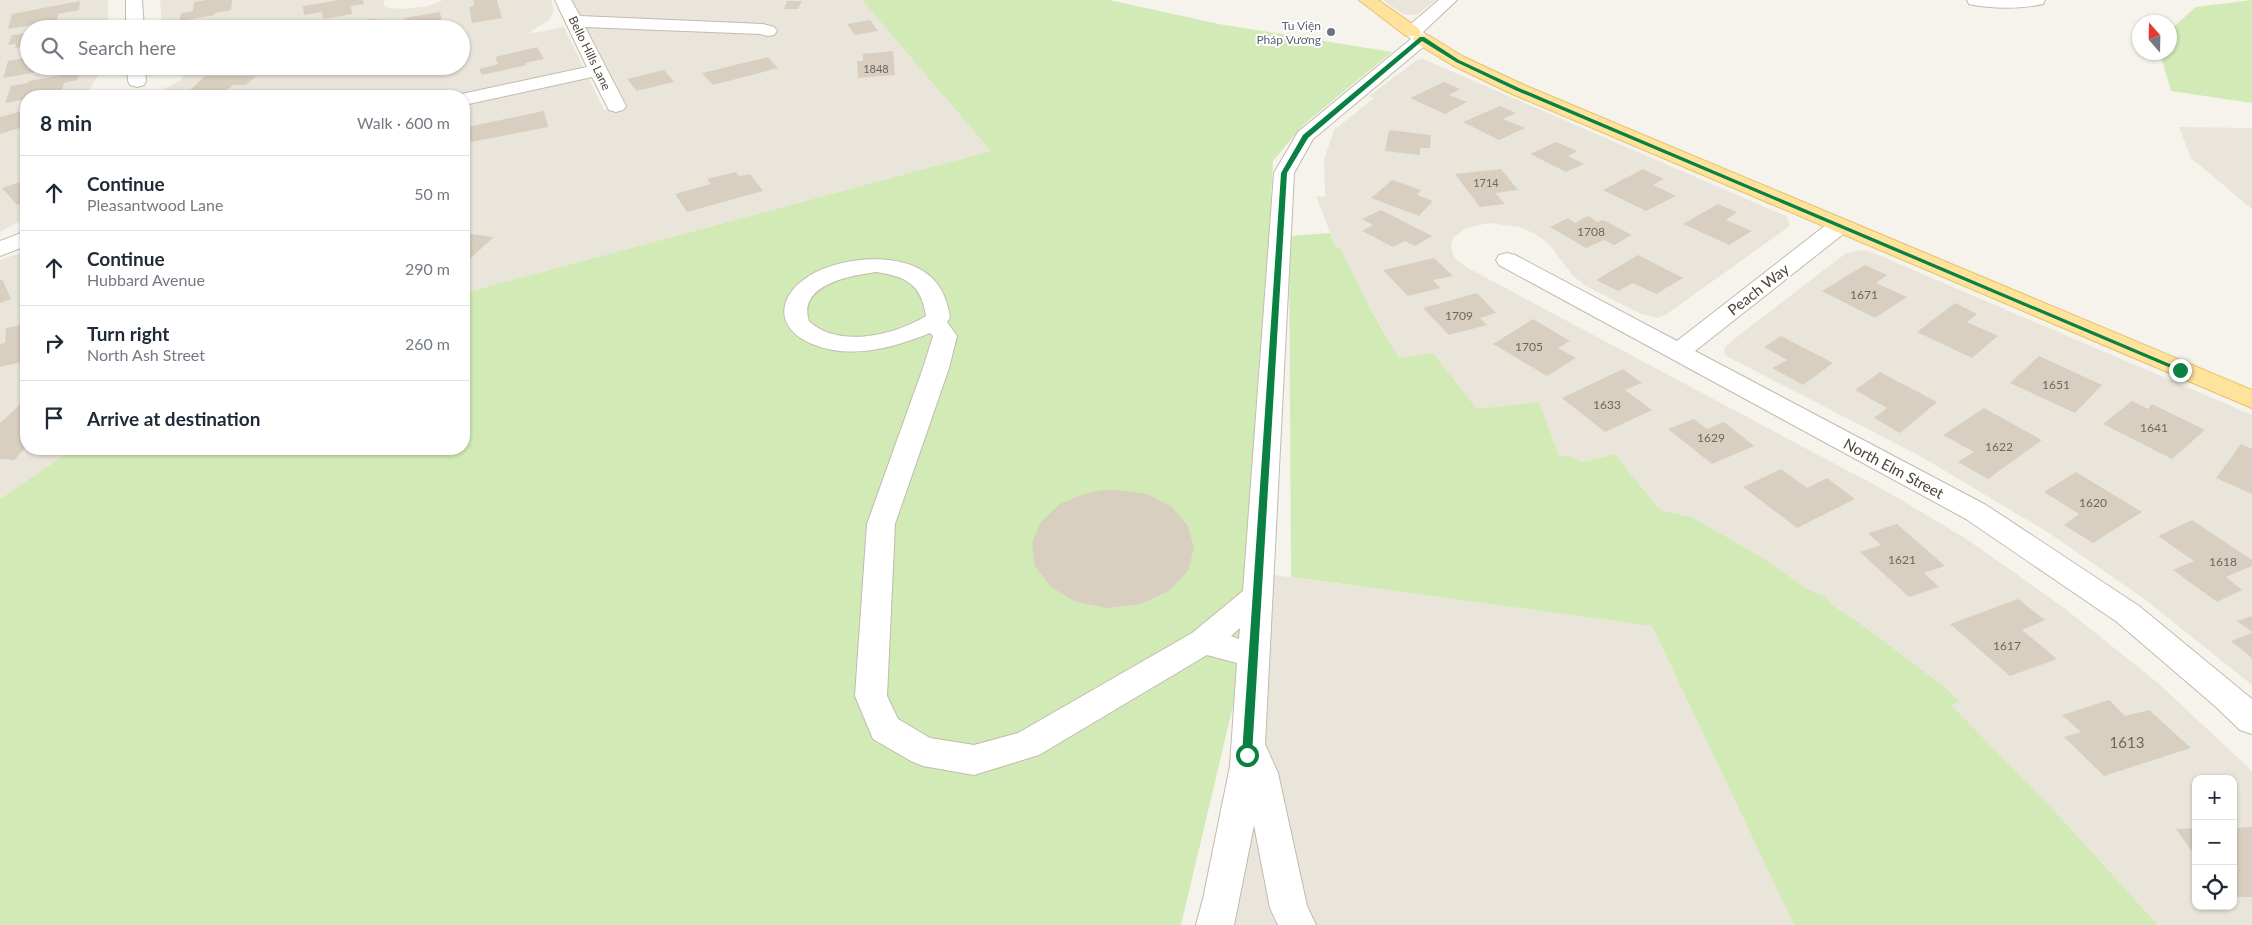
<!DOCTYPE html>
<html lang="en">
<head>
<meta charset="utf-8">
<style>
	body { margin:0; font-family:Lato,sans-serif; background:#f6f6f7; color:#1f2937 }
	.controls { position:absolute; right:15px; bottom:15px; display:grid; overflow:hidden; border-radius:10px; box-shadow:0 1px 4px #0004 }
	.controls button { width:45px; height:45px; display:grid; place-items:center; padding:0; border:0; border-bottom:1px solid #e0e1e3; background:#fff; color:#1f2937; font:25px sans-serif }
	.compass { position:absolute; left:2132px; top:15px; width:45px; height:45px; border-radius:50%; background:#fff; box-shadow:0 1px 4px #0004; rotate:340deg }
	.stop { position:absolute; width:15px; height:15px; margin:-11px; border:4px solid #0b8043; border-radius:50%; background:#fff }
	.stop.end { background:#0b8043; border-color:#fff; box-shadow:0 1px 5px #0008 }
	.list { margin:0; padding:0; list-style:none }
	h2 { display:flex; justify-content:space-between; align-items:center; height:65px; margin:0; padding:0 20px; font-size:21px }
	h2 small { font-size:16px; font-weight:400; color:#747a83 }
	.list li { display:grid; grid-template-columns:32px 1fr auto; gap:15px; align-items:center; box-sizing:border-box; height:75px; padding:0 20px; border-top:1px solid #e0e1e3 }
	.list b { display:block; font-size:19px; white-space:nowrap }
	.list p { margin:0; font-size:16px; white-space:nowrap; color:#747a83 }
	.list em { font-size:16px; font-style:normal; color:#747a83 }
	.icon { flex:none; width:28px; height:28px; fill:none; stroke:currentColor; stroke-width:2; stroke-linecap:round; stroke-linejoin:round }
	.map { position:relative; flex:none; width:2252px; height:925px; overflow:hidden }
	.search { position:absolute; background:#fff; box-shadow:0 1px 4px #0004; left:20px; top:20px; width:450px; height:55px; display:flex; align-items:center; gap:12px; box-sizing:border-box; padding:0 18px; border-radius:28px; color:#747a83; font-size:19px }
	.panel { position:absolute; background:#fff; box-shadow:0 1px 4px #0004; left:20px; top:90px; width:450px; height:365px; border-radius:20px }
	.map>svg:first-child { display:block }
</style>
</head>
<body>
<div class="map">
<svg width="2252" height="925" viewBox="0 0 2252 925">
	<rect width="100%" height="100%" fill="#f6f3ec"/>
	<g fill="#eae5da" fill-rule="evenodd">
		<polygon points="0,0 108,0 108,29 29,29 29,66 104,66 89,90 91,96 26,96 26,218 0,232"/>
		<polygon points="160,0 384,0 384,5 389,8 404,9 428,6 443,0 551,0 554,10 549,20 527,34 564,27 604,110 627,105 572,0 862,0 992,151 464,293 464,96 143,96 162,90 181,80 184,74 182,66 461,66 461,29 162,29"/>
		<polygon points="1383,0 1436,0 1418,14 1411,15 1403,14"/>
		<path d="M 1423,59 L 1786,216 L 1790,224 L 1787,228 L 1664,316 L 1658,318 L 1641,314 L 1586,286 L 1573,276 L 1549,244 L 1535,234 L 1520,227 L 1489,223 L 1466,228 L 1454,237 L 1451,244 L 1452,252 L 1455,258 L 1468,268 L 1886,491 L 1965,538 L 2063,607 L 2158,683 L 2252,771 L 2252,925 L 2158,925 L 2059,816 L 1950,705 L 1959,702 L 1945,687 L 1861,624 L 1832,605 L 1825,596 L 1809,590 L 1763,558 L 1692,517 L 1660,510 L 1615,454 L 1582,462 L 1570,456 L 1559,456 L 1539,403 L 1477,409 L 1433,353 L 1399,358 L 1336,248 L 1316,196 L 1325,197 L 1324,160 L 1334,130 L 1374,98 L 1369,96 L 1417,60 ZM 2196,779 L 2233,779 L 2233,906 L 2196,906 Z"/>
		<polygon points="2179,127 2252,128 2252,209 2191,158"/>
		<polygon points="1862,250 1869,251 2252,415 2252,685 2143,598 2049,533 1920,456 1728,357 1724,353 1725,347 1729,343 1846,253"/>
		<polygon points="26,251 26,449 73,449 0,499 0,260"/>
		<polygon points="1274,575 1652,626 1794,925 1232,925 1265,719"/>
	</g>
	<g fill="#d2eab5">
		<polygon points="862,0 1109,0 1219,24 1392,52 1303,125 1273,161 1269,233 1256,402 1242,668 1181,925 0,925 0,499 73,449 464,449 464,293 991,151"/>
		<polygon points="2252,0 2252,103 2171,91 2160,53 2170,52 2170,30 2196,7"/>
		<polygon points="1330,233 1336,248 1340,248 1371,310 1399,358 1433,353 1477,409 1539,402 1559,456 1570,456 1582,462 1615,454 1660,510 1692,517 1763,558 1809,590 1825,596 1832,605 1861,624 1945,687 1960,702 1951,705 2059,816 2158,925 1794,925 1652,626 1291,577 1289,236"/>
	</g>
	<g fill="#d8cfc1">
		<polygon points="206,0 232,0 231,10 215,13 215,15 179,21 181,13 193,11 194,2"/>
		<polygon points="339,0 363,0 364,4 351,6 352,14 323,19 322,12 304,15 303,6"/>
		<polygon points="473,0 497,0 502,18 472,23 469,7 474,6"/>
		<polygon points="80,1 79,10 58,14 57,21 8,29 12,14"/>
		<polygon points="787,1 802,1 798,9 784,9"/>
		<polygon points="440,12 443,28 406,29 404,18"/>
		<polygon points="369,19 389,20 379,29 338,29 348,21 366,21"/>
		<polygon points="870,20 878,31 855,35 847,24"/>
		<polygon points="230,22 231,29 201,29 201,28"/>
		<polygon points="29,33 29,46 15,48 16,44 8,45 12,35"/>
		<polygon points="537,47 544,59 525,63 527,65 482,75 479,69 498,64 495,57"/>
		<polygon points="893,51 895,75 858,78 857,61 863,61 863,54"/>
		<polygon points="29,57 29,66 45,66 44,71 3,78 8,61"/>
		<polygon points="768,57 778,68 713,85 702,73"/>
		<polygon points="664,70 674,82 637,91 627,79"/>
		<polygon points="80,72 77,80 64,83 61,93 26,96 26,99 5,103 11,86 28,83 29,81"/>
		<polygon points="205,76 256,76 246,85 233,85 224,93 187,93"/>
		<polygon points="1444,82 1460,89 1449,95 1467,102 1445,114 1410,98"/>
		<polygon points="403,90 405,95 380,96 380,95"/>
		<polygon points="1500,106 1516,113 1503,119 1525,128 1499,140 1463,122"/>
		<polygon points="26,110 26,126 0,134 0,117"/>
		<polygon points="544,111 548,127 471,142 467,127"/>
		<polygon points="1389,130 1431,135 1430,148 1420,148 1420,155 1385,151"/>
		<polygon points="1556,142 1577,151 1568,156 1584,164 1566,172 1530,154"/>
		<polygon points="1501,169 1518,190 1495,193 1505,204 1480,207 1455,174"/>
		<polygon points="1643,169 1664,179 1653,185 1676,196 1646,211 1603,190"/>
		<polygon points="736,172 739,176 750,174 763,191 687,212 675,194 711,184 707,179"/>
		<polygon points="26,180 26,202 17,205 2,188"/>
		<polygon points="1392,180 1421,190 1417,195 1433,201 1419,216 1371,198"/>
		<polygon points="1718,204 1737,212 1726,220 1752,231 1729,245 1683,224"/>
		<polygon points="1381,210 1432,236 1415,246 1405,241 1393,247 1362,231 1373,225 1362,219"/>
		<polygon points="1588,216 1598,222 1603,220 1632,235 1614,245 1604,240 1586,248 1550,227 1568,218 1575,223"/>
		<polygon points="464,233 494,237 464,264"/>
		<polygon points="1638,255 1683,278 1656,294 1633,283 1618,291 1596,280"/>
		<polygon points="1434,258 1453,276 1433,280 1440,288 1408,296 1383,270"/>
		<polygon points="1865,265 1887,275 1876,283 1907,297 1875,318 1822,291"/>
		<polygon points="2,279 11,299 0,303 0,280"/>
		<polygon points="1477,293 1496,313 1480,318 1487,325 1449,335 1423,308"/>
		<polygon points="1955,303 1977,314 1967,322 1998,336 1972,358 1917,332"/>
		<polygon points="1533,319 1570,341 1558,348 1576,358 1547,376 1493,344"/>
		<polygon points="26,324 26,361 0,367 0,344 5,343 6,328"/>
		<polygon points="1781,336 1833,363 1803,385 1772,368 1787,360 1764,347"/>
		<polygon points="2039,356 2102,385 2075,413 2010,383"/>
		<polygon points="1623,369 1642,383 1625,390 1652,410 1605,432 1562,398"/>
		<polygon points="1880,372 1937,402 1900,433 1874,418 1887,408 1855,390"/>
		<polygon points="24,401 26,401 26,447 14,460 0,459 0,423"/>
		<polygon points="2132,401 2148,409 2152,404 2205,430 2172,459 2103,424"/>
		<polygon points="1984,408 2042,440 1988,479 1958,462 1974,452 1943,435"/>
		<polygon points="1694,419 1707,429 1724,422 1754,446 1712,464 1668,429"/>
		<polygon points="2241,444 2252,449 2252,494 2216,478"/>
		<polygon points="1781,469 1807,488 1827,478 1855,499 1797,528 1743,487"/>
		<polygon points="2076,472 2142,512 2093,543 2064,525 2079,514 2044,492"/>
		<polygon points="1104,490 1117,490 1147,494 1172,507 1188,526 1194,548 1188,571 1169,591 1141,604 1108,608 1076,602 1051,587 1035,566 1032,543 1041,522 1060,504 1087,493"/>
		<polygon points="2192,520 2252,560 2252,566 2226,577 2242,590 2217,602 2173,570 2194,561 2158,536"/>
		<polygon points="1897,524 1945,566 1924,573 1939,587 1909,597 1860,552 1881,545 1868,533"/>
		<polygon points="2018,599 2045,620 2022,630 2057,659 2010,676 1950,624"/>
		<polygon points="2252,616 2252,632 2237,621"/>
		<polygon points="2252,633 2252,658 2231,641"/>
		<polygon points="2109,700 2125,716 2149,710 2191,748 2104,776 2064,737 2081,732 2062,715"/>
		<polygon points="2252,827 2252,897 2233,897 2233,828"/>
		<polygon points="2196,828 2196,857 2176,829"/>
	</g>
	<g fill="none" stroke-linecap="round" stroke-linejoin="round">
		<g stroke="#c2bbae" stroke-width="2">
			<g id="minor">
				<polygon points="126,0 142,0 144,29 126,29"/>
				<polygon points="555,0 571,0 580,16 763,24 774,27 777,31 774,35 768,36 760,34 585,27 626,106 623,110 616,112 609,110 592,77 464,105 464,96 457,95 587,67"/>
				<path d="M 1439,0 L 1457,0 L 1423,32 L 1431,39 L 1428,43 L 1313,139 L 1294,173 L 1265,744 L 1278,773 L 1307,906 L 1316,925 L 1278,925 L 1270,908 L 1254,825 L 1234,925 L 1196,925 L 1203,899 L 1230,766 L 1237,663 L 1207,655 L 1039,755 L 974,775 L 923,766 L 911,761 L 873,739 L 855,696 L 867,524 L 923,368 L 933,336 L 930,333 C 893,348 851,360 812,344 C 774,328 777,296 809,276 C 841,256 907,250 934,280 C 944,291 948,304 950,318 L 947,322 L 957,336 L 949,368 L 895,524 L 887,696 L 898,719 L 930,738 L 974,745 L 1018,733 L 1192,633 L 1243,591 L 1274,173 L 1298,132 L 1411,39 L 1403,32 L 1406,28 ZM 877,272 C 907,277 921,284 926,316 C 895,335 838,349 809,321 C 797,284 853,275 877,272 ZM 1240,628 L 1239,639 L 1231,636 Z"/>
				<path d="M 1967,0 L 2045,0 L 2043,4 C 2021,9 1991,9 1969,4 Z"/>
				<polygon points="127,66 145,66 146,81 144,85 137,87 130,85 128,81"/>
				<polygon points="1839,219 1847,221 1850,226 1847,231 1695,351 1986,505 2139,606 2252,699 2252,734 2240,730 2215,706 2117,622 1966,519 1499,265 1496,260 1499,255 1507,253 1515,255 1677,341 1831,221"/>
				<polygon points="26,231 26,246 0,256 0,241"/>
			</g>
		</g>
		<g stroke="#e6c16a" stroke-width="2">
			<polygon id="major" points="1359,0 1378,0 1418,28 1421,32 1419,34 1428,35 1464,57 1524,85 2252,390 2252,408 1510,93 1452,65 1416,43 1413,39 1415,36 1406,36"/>
		</g>
		<use href="#minor" fill="#fff" fill-rule="evenodd"/>
		<use href="#major" fill="#ffe39c" fill-rule="evenodd"/>
	</g>
	<polygon fill="#0b8043" points="1420,37 1424,37 1459,60 1519,88 2184,370 2178,371 1515,90 1456,62 1422,41 1308,138 1287,173 1252,755 1247,759 1244,758 1242,755 1281,173 1303,135"/>
	<circle fill="#6b7280" stroke="#fff" stroke-width="2" cx="1331" cy="32" r="5"/>
	<g text-anchor="middle" dominant-baseline="central" stroke-width="4" stroke-linejoin="round" paint-order="stroke">
		<g font-size="11" fill="#6e675b">
			<text x="876" y="68">1848</text>
			<text x="1486" y="182">1714</text>
		</g>
		<g font-size="12" fill="#5b616d" stroke="#fff" text-anchor="end">
			<text x="1321" y="25">Tu Viện<tspan x="1321" dy="14">Pháp Vương</tspan></text>
		</g>
		<g font-size="12" fill="#4b4439" stroke="#fff">
			<text transform="translate(590 53) rotate(64)">Bello Hills Lane</text>
		</g>
		<g font-size="12" fill="#6e675b">
			<text x="1591" y="231">1708</text>
			<text x="1864" y="294">1671</text>
			<text x="1459" y="315">1709</text>
			<text x="1529" y="346">1705</text>
			<text x="2056" y="384">1651</text>
			<text x="1607" y="404">1633</text>
			<text x="2154" y="427">1641</text>
			<text x="1711" y="437">1629</text>
			<text x="1999" y="446">1622</text>
			<text x="2093" y="502">1620</text>
			<text x="1902" y="559">1621</text>
			<text x="2223" y="561">1618</text>
			<text x="2007" y="645">1617</text>
		</g>
		<g font-size="15" fill="#4b4439" stroke="#fff">
			<text transform="translate(1758 289) rotate(-38)">Peach Way</text>
			<text transform="translate(1894 468) rotate(28)">North Elm Street</text>
		</g>
		<g font-size="15" fill="#6e675b">
			<text x="2127" y="742">1613</text>
		</g>
	</g>
</svg>
<div class="controls">
<button>+</button>
<button>−</button>
<button><svg class="icon" aria-label="locate" viewBox="0 0 24 24"><circle cx="12" cy="12" r="6"/><path d="M12 2v4M12 18v4M2 12h4M18 12h4"/></svg></button>
</div>
<svg class="compass" viewBox="-18 -18 36 36"><path d="M0-13l5 13h-10z" fill="#e53935"/><path d="M0 13l5-13h-10z" fill="#747a83"/></svg>
<div class="stop" style="left:1247px;top:755px"></div>
<div class="stop end" style="left:2180px;top:370px"></div>
<div class="search"><svg class="icon" aria-label="search" viewBox="0 0 24 24"><circle cx="10" cy="10" r="6"/><path d="M15 15l6 6"/></svg>Search here</div>
<section class="panel">
<h2>8 min<small>Walk · 600 m</small></h2>
<ul class="list">
<li><svg class="icon" aria-label="ahead" viewBox="0 0 24 24"><path d="M12 20V5M6 11l6-6 6 6"/></svg><div><b>Continue</b><p>Pleasantwood Lane</p></div><em>50 m</em></li>
<li><svg class="icon" aria-label="ahead" viewBox="0 0 24 24"><path d="M12 20V5M6 11l6-6 6 6"/></svg><div><b>Continue</b><p>Hubbard Avenue</p></div><em>290 m</em></li>
<li><svg class="icon" aria-label="right" viewBox="0 0 24 24"><path d="M7 20v-9h11M14 6l5 5-5 5"/></svg><div><b>Turn right</b><p>North Ash Street</p></div><em>260 m</em></li>
<li><svg class="icon" aria-label="arrive" viewBox="0 0 24 24"><path d="M6 21V4h12l-3 4 3 4H6"/></svg><div><b>Arrive at destination</b></div></li>
</ul>
</section>
</div>
</body>
</html>
